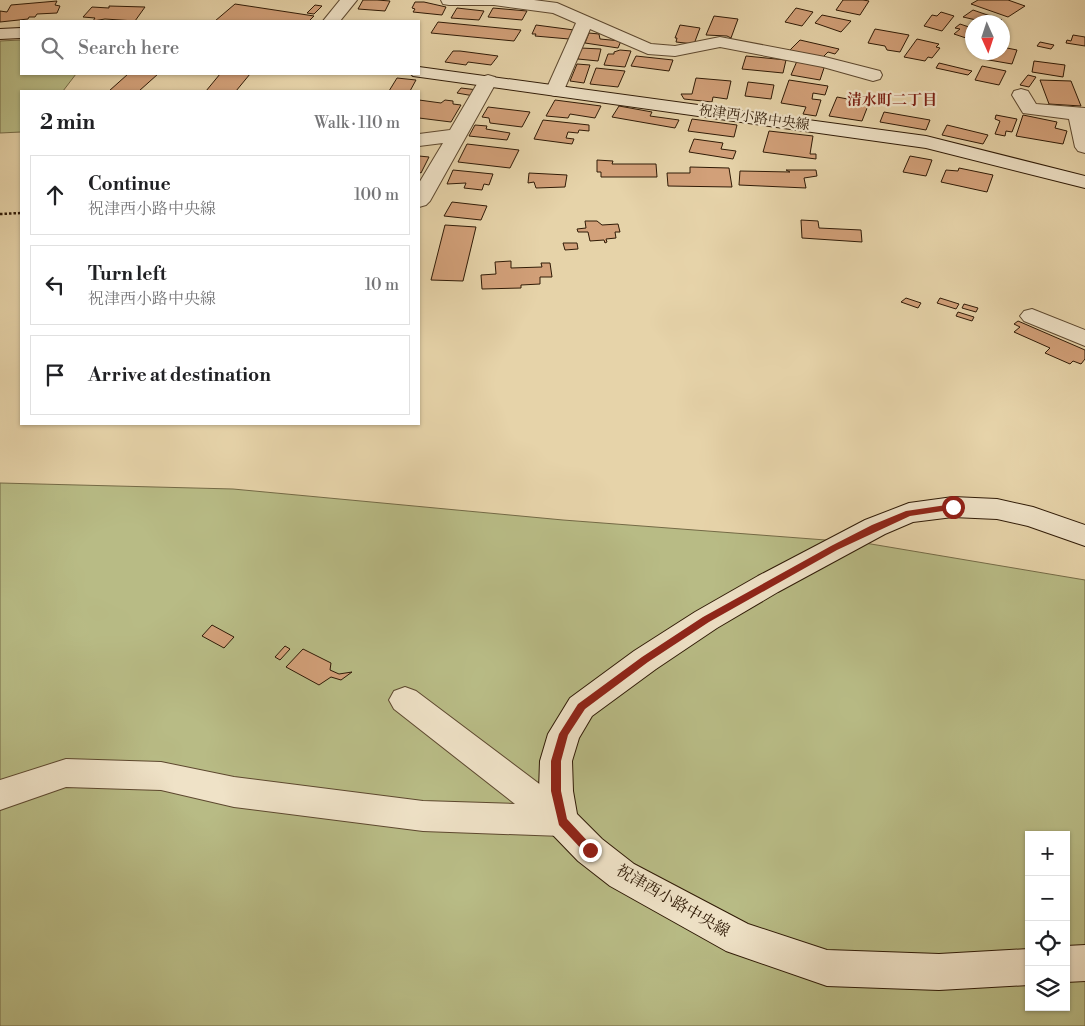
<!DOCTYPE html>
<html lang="en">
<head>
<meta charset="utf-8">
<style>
	body { margin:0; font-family:"Libre Bodoni","Noto Serif JP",serif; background:#f2f2f2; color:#202124 }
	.controls { position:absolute; right:15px; bottom:15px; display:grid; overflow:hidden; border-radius:0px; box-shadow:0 1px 4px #0004 }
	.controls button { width:45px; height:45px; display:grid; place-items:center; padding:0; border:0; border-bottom:1px solid #e0e0e0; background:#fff; color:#202124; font:25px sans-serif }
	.compass { position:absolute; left:965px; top:15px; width:45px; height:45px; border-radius:50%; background:#fff; box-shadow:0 1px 4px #0004; rotate:177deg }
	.stop { position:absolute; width:15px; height:15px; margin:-11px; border:4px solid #8f2418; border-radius:50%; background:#fff }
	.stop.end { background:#8f2418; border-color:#fff; box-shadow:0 1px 5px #0008 }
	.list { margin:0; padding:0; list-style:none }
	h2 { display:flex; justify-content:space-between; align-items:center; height:65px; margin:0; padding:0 20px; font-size:21px }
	h2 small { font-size:16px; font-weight:400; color:#757577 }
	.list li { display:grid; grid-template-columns:32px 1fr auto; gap:15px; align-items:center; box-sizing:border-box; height:80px; margin:0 10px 10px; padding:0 10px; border:1px solid #e0e0e0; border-radius:0px }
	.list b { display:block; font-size:19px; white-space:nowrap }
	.list p { margin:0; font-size:16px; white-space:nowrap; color:#757577 }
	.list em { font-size:16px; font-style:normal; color:#757577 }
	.icon { flex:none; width:28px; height:28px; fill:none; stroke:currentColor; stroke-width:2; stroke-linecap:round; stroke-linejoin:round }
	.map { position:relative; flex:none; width:1085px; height:1026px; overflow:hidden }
	.search { position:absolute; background:#fff; box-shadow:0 1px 4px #0004; left:20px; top:20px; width:400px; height:55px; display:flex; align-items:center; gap:12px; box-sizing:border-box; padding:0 18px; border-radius:0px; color:#757577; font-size:19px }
	.panel { position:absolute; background:#fff; box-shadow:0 1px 4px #0004; left:20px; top:90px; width:400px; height:335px; border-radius:0px }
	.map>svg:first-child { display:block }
</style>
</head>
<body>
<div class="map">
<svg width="1085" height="1026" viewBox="0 0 1085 1026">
	<rect width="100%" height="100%" fill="#e6d3a9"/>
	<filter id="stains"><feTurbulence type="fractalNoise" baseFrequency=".004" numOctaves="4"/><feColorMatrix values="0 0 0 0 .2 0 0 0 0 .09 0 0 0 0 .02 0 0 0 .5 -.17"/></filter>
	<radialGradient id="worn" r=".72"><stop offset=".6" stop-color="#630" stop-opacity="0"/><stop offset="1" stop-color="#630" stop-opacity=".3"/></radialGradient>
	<g fill="#b8bb85" stroke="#746a46" fill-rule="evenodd">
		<polygon points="21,40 21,74 76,74 63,91 21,91 21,132 0,133 0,41"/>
		<path d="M 0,483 L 233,489 L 563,520 L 865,543 L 1085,580 L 1085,1026 L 0,1026 ZM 1029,835 L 1066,835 L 1066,1007 L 1029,1007 Z"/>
	</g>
	<g fill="#d2a079" stroke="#2f1a06">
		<polygon points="363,0 377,0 390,1 385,11 358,9"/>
		<polygon points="843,0 863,0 869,1 860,15 836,10"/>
		<polygon points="978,0 1008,0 1025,6 1008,17 971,4"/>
		<polygon points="57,1 55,5 60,6 57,13 37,14 35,17 29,17 28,19 0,22 0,11 7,12 11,5"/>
		<polygon points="415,2 424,2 446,7 442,15 413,12 415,9 412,8"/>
		<polygon points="235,4 314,16 309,21 215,21"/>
		<polygon points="315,5 322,6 314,14 307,13"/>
		<polygon points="109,6 145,7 135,21 105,19 93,21 95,18 83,17 92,7 109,8"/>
		<polygon points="457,8 484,11 479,20 451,18"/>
		<polygon points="493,8 527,11 522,20 488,17"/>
		<polygon points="796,8 813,12 802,26 785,22"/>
		<polygon points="973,10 1002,20 998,22 985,22 963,17"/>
		<polygon points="941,12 954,16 942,31 924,26 932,15 937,16"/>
		<polygon points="822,15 851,21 841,32 815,23"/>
		<polygon points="714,16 738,19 731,38 727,36 706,35"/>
		<polygon points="438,22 521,30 514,41 431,33"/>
		<polygon points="960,24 972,28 972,40 954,34 960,29 955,28"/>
		<polygon points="536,25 574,30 569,39 535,36 536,34 532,34"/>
		<polygon points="680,25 700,28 694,44 676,42 677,38 675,38"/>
		<polygon points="875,29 909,35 900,52 887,50 885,46 868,43"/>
		<polygon points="589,33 599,34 600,39 621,41 618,48 585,43"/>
		<polygon points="1073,35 1085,37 1085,46 1066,43 1067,40 1071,41"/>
		<polygon points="917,39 939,44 936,47 940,48 932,58 928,57 925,61 904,57"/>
		<polygon points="800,40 839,49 835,54 828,52 822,58 789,51"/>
		<polygon points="1040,42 1054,45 1051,49 1037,46"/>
		<polygon points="1002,47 1017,50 1012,64 983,59 985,52 1002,52"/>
		<polygon points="581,48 601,49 598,61 578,59"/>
		<polygon points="620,50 631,51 625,67 604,65 608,54 614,54 614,52"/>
		<polygon points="453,51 460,51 498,56 491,65 468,62 466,65 445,62"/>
		<polygon points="636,56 673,60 669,71 631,66"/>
		<polygon points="746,56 786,60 783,73 742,69"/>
		<polygon points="797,61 825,65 820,80 791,75"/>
		<polygon points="1034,61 1065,65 1063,77 1032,72"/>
		<polygon points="939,63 972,71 968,75 936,68"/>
		<polygon points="577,64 590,65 584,83 570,81"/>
		<polygon points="982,66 1006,71 999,85 975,80"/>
		<polygon points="596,68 625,71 618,87 590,84"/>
		<polygon points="128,74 158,74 139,91 109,91"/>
		<polygon points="220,74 250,74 236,91 206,91"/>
		<polygon points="1028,75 1036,77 1029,87 1020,85"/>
		<polygon points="397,78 416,80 410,91 389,91"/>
		<polygon points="696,78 731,81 727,99 713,97 712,102 684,99 681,94 692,94"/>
		<polygon points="789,80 828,86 825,95 813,93 812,99 821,100 816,116 803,114 806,107 781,103"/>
		<polygon points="1040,80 1071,81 1081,106 1049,104"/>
		<polygon points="748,82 774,85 771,99 745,96"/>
		<polygon points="461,88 478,90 474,96 457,93"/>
		<polygon points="837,97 869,103 862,121 829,116"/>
		<polygon points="419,100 441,103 445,100 453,101 453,104 461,105 451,122 419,118"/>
		<polygon points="555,100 601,106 595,118 570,114 568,118 546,116"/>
		<polygon points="619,106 652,112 650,116 679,120 675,128 612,117"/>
		<polygon points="488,107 530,112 522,127 490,123 489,118 482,117"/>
		<polygon points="884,112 930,120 926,130 880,122"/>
		<polygon points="996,115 1017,119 1012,132 1006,131 1005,136 995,134 1000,121 995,119"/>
		<polygon points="1023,115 1057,122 1055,128 1067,131 1063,144 1016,136"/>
		<polygon points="692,119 737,125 734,137 688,131"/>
		<polygon points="543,120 589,125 589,131 579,130 578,133 568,132 566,138 574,139 572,144 534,139"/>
		<polygon points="475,125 487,126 486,129 510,133 507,140 469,136"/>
		<polygon points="947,125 988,135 983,144 942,135"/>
		<polygon points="769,131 813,136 810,154 816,154 816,159 763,152"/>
		<polygon points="694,139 723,143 721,149 736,151 733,159 689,152"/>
		<polygon points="467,144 519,150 510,168 458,162"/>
		<polygon points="419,156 429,157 421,173 419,172"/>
		<polygon points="910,156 932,160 926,176 903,172"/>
		<polygon points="597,160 613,161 612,164 656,164 657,177 601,177 601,172 597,172"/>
		<polygon points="690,167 729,168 732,187 668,186 667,173 690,173"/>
		<polygon points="959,168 993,175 987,192 941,182 946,170 958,171"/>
		<polygon points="453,170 493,174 489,185 484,184 482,190 464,188 466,183 447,184"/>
		<polygon points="786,170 816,170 817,176 804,178 806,188 739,185 740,171 790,172"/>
		<polygon points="529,173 567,175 565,187 536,188 534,182 528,183"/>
		<polygon points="452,202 487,206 481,220 444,216"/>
		<polygon points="801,220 818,221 819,228 861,230 862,242 802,238"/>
		<polygon points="585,221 597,221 602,225 618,224 620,232 615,232 616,238 606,239 607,242 605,243 604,240 590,241 588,232 578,232 577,229 586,228"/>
		<polygon points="445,225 476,227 463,281 431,280"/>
		<polygon points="563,243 577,243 578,249 565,250"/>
		<polygon points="511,261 511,268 542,267 541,263 550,263 552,277 540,277 540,284 521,285 521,288 482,289 481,275 496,274 495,262"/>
		<polygon points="906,298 921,303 918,308 901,302"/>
		<polygon points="940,298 959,304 956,309 937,303"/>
		<polygon points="964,304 978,308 976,312 962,308"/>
		<polygon points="958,312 974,317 972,321 956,316"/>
		<polygon points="1018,321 1085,350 1085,359 1081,364 1073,361 1070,364 1045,353 1050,348 1014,332 1020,327 1014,324"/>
		<polygon points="212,625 234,637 224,648 202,636"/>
		<polygon points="285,646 290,649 280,660 275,657"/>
		<polygon points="303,649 331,663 330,670 339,674 352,672 341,680 331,677 319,685 286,667"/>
	</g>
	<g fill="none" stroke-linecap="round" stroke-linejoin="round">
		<g stroke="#5d482f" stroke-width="2">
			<g id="minor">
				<polygon points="340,0 357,0 340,21 323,21"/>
				<polygon points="441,0 534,0 557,3 651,44 675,46 720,37 825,57 880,71 882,75 880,79 873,81 823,67 720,47 675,56 648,54 590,29 564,90 562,94 555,96 548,94 546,90 576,23 553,13 494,5 449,5 443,4"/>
				<polygon points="488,75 495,77 497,81 430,201 426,205 419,207 419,183 443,143 419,146 419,134 450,130 481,77"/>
				<polygon points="1021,89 1028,91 1036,104 1085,108 1085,153 1078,151 1075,147 1069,119 1023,113 1012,95 1014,91"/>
				<polygon points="1032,309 1085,330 1085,346 1024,321 1020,316 1024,311"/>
				<polygon points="405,687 416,691 574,810 579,821 574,832 562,836 423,831 234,807 161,790 66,787 0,810 0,780 66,759 161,762 234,777 423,801 515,804 394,709 389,700 394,691"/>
			</g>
		</g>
		<g stroke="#2f1a06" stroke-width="2">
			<g id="secondary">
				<polygon points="21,28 21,38 0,39 0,29"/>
				<polygon points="419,67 926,136 1085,176 1085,188 926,148 413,76 411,74 419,74"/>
				<polygon points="953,497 997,499 1033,507 1085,525 1085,546 1028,526 997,519 953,517 913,522 885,534 778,592 717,628 656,669 592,716 579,738 572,761 573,791 577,814 602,839 634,864 748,924 827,950 939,954 1029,949 1029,985 939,990 827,986 726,951 610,886 578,861 550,832 545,821 539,791 540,761 548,734 570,698 634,651 695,612 758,576 865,520 909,503"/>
				<polygon points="1085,945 1085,981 1066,982 1066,946"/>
			</g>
		</g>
		<polyline stroke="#2f1a06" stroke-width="2.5" stroke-dasharray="2.5 2" stroke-linecap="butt" points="0,214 21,213"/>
		<use href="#minor" fill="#efe2c7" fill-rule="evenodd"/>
		<use href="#secondary" fill="#efe2c7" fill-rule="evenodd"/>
	</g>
	<polygon fill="#8f2418" points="953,504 956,505 956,509 910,516 837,550 709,622 648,662 585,709 568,735 561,761 561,791 567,819 593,847 593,854 586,854 559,825 551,791 551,761 559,734 578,704 642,657 703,617 831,546 872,525 906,511"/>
	<g text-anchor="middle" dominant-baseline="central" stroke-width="4.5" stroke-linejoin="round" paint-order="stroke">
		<g font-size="14" fill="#2f1a06" stroke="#efe2c7">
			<text transform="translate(754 118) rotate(8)">祝津西小路中央線</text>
		</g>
		<g font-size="15" font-weight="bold" fill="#7a1f14" stroke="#efe2c7">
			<text x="892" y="100">清水町二丁目</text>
		</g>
		<g font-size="16" fill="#2f1a06" stroke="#efe2c7">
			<text transform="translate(673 901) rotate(30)">祝津西小路中央線</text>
		</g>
	</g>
	<rect width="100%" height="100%" filter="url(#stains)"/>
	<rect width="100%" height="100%" fill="url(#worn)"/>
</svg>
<div class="controls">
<button>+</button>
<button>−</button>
<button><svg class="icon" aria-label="locate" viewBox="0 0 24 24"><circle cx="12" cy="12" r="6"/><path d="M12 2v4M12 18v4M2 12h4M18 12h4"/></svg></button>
<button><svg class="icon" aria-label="layers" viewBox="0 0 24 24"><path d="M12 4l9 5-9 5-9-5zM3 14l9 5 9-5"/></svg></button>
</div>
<svg class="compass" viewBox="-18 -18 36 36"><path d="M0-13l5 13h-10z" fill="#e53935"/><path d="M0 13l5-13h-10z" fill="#757577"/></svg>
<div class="stop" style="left:953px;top:507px"></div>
<div class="stop end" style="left:590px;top:850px"></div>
<div class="search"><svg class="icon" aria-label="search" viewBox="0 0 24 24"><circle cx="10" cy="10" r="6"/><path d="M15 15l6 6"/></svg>Search here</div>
<section class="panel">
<h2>2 min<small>Walk · 110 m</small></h2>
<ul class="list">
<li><svg class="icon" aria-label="ahead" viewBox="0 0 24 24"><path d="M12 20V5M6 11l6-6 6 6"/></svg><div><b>Continue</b><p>祝津西小路中央線</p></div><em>100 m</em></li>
<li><svg class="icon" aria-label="left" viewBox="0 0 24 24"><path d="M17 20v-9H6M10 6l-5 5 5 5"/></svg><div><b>Turn left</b><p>祝津西小路中央線</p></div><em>10 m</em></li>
<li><svg class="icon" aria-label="arrive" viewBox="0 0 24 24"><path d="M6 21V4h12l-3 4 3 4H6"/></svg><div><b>Arrive at destination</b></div></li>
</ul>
</section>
</div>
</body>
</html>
